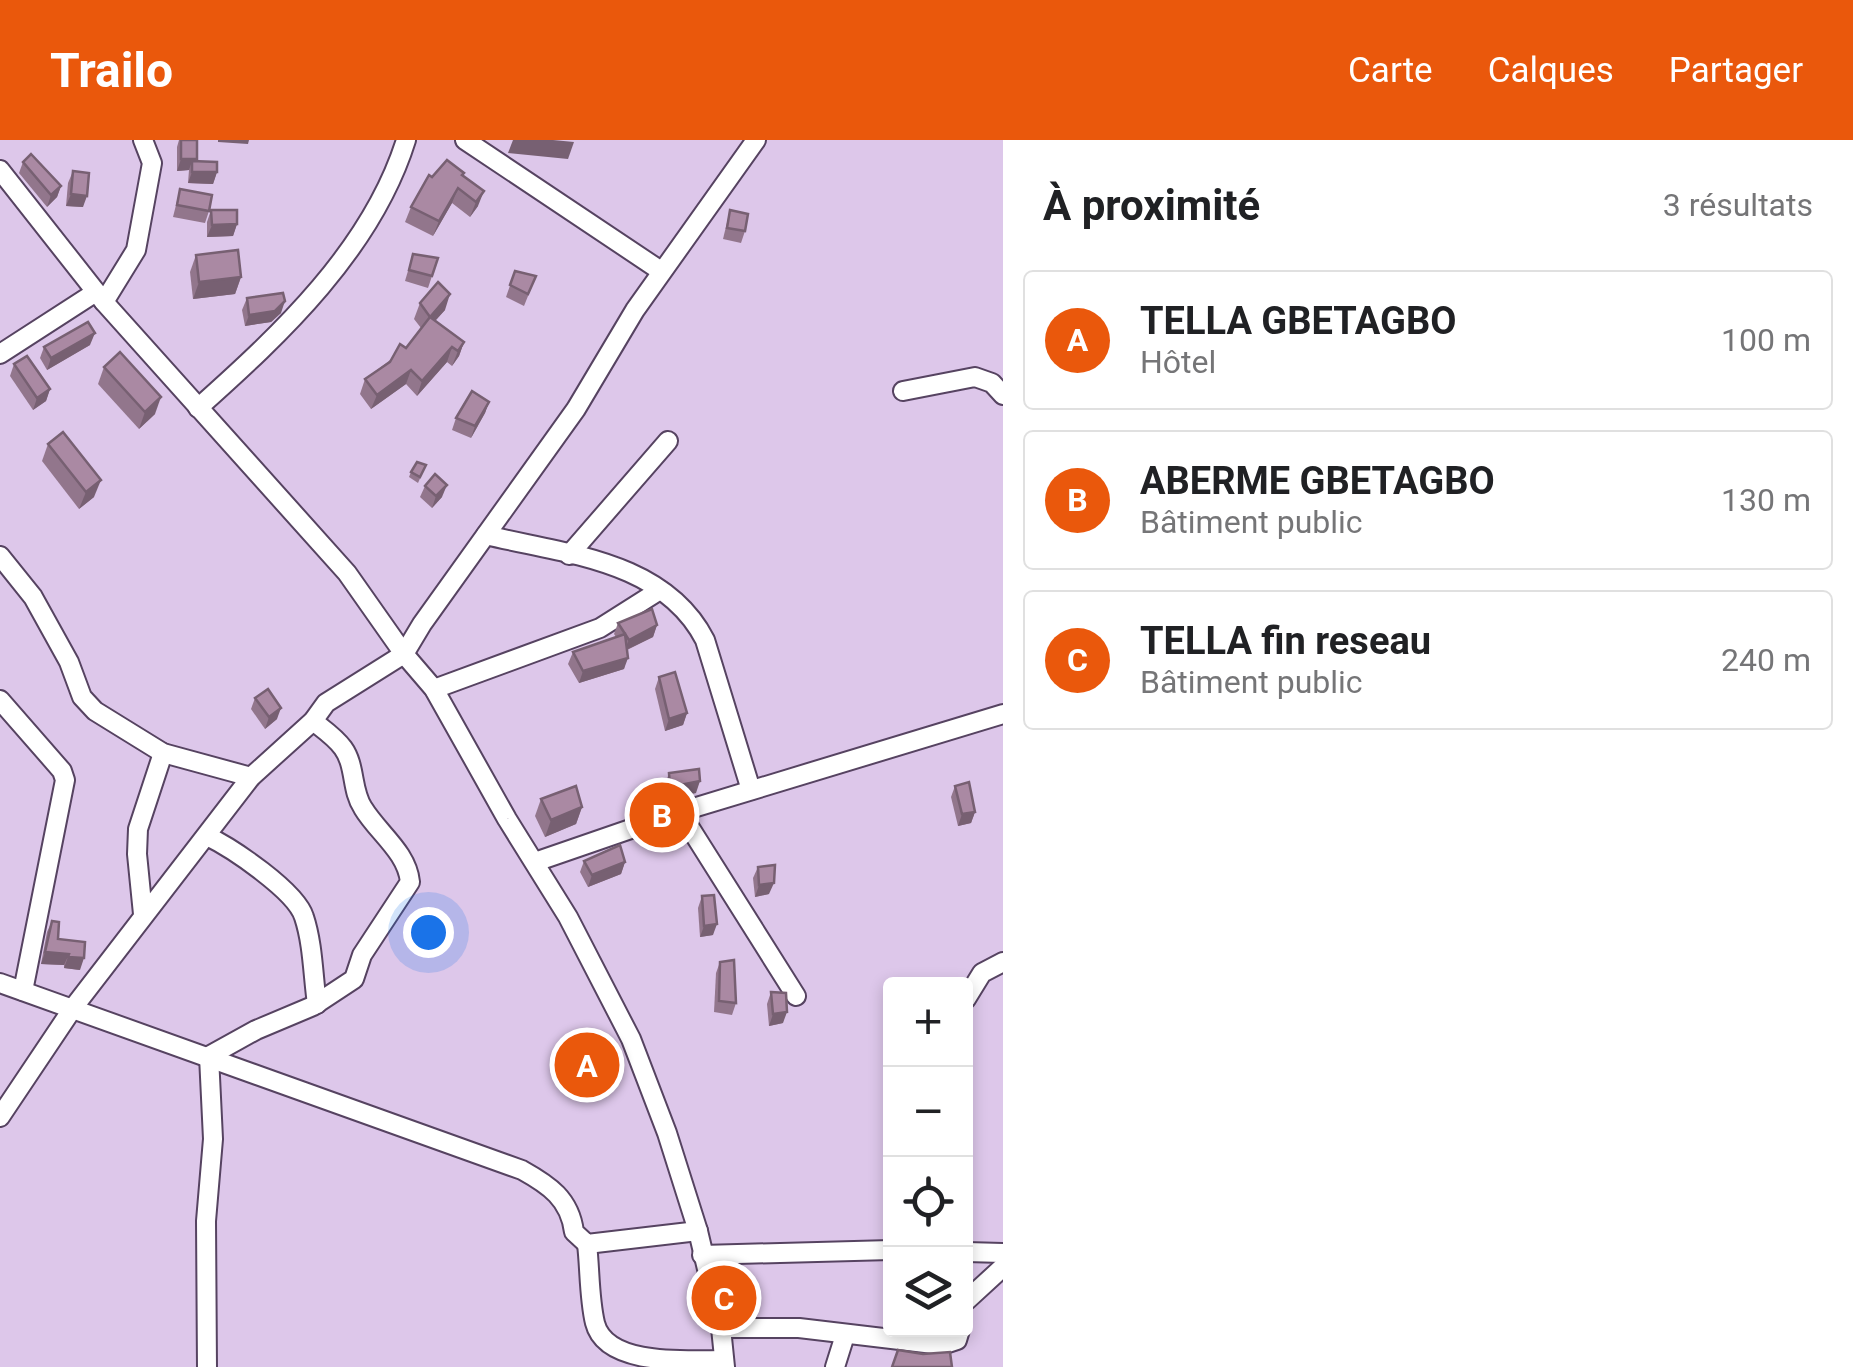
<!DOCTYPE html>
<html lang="fr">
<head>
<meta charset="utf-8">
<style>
	body { margin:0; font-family:Roboto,sans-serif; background:#f6f6f6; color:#202124 }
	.controls { position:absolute; right:30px; bottom:30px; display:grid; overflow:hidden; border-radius:10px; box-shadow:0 5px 15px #0003 }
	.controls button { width:90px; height:90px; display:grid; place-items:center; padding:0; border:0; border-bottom:2px solid #e0e0e0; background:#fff; color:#202124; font:50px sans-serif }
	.you { position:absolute; left:428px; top:792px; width:35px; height:35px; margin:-25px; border:8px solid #fff; border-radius:50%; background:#1a73e8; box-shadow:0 0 0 15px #1a73e833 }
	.badge { display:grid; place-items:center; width:65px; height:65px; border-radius:50%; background:#ea580c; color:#fff; font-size:32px; font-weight:700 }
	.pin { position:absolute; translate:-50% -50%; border:5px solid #fff; box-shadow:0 2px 10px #0006 }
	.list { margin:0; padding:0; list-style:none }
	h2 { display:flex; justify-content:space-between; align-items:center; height:130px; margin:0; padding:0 40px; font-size:42px }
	h2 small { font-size:32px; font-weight:400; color:#757577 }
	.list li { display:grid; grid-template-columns:65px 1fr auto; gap:30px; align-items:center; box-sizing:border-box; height:140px; margin:0 20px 20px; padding:0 20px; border:2px solid #e0e0e0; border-radius:10px }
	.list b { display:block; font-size:38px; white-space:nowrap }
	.list p { margin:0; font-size:32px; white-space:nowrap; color:#757577 }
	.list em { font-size:32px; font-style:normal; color:#757577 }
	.icon { flex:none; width:55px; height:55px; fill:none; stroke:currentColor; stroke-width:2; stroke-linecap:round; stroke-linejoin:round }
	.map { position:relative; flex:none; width:1003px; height:1227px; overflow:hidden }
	header { display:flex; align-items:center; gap:60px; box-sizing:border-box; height:140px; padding:0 50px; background:#ea580c; color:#fff }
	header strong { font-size:48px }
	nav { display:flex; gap:55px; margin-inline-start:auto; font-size:35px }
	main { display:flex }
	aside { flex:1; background:#fff }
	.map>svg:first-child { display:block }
</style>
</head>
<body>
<header>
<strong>Trailo</strong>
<nav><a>Carte</a><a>Calques</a><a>Partager</a></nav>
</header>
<main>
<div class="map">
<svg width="1003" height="1227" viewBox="0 0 1003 1227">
	<rect width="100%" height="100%" fill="#ddc7ea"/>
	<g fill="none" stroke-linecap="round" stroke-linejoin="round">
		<g stroke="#564361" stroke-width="22">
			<g id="minor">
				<polyline points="465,0 661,131"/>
				<polyline points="0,30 104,162 347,433 404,514 434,549 507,679 568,777 631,899 667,993 698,1091 721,1188 725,1227"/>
				<polyline points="104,162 136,110 152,23 143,0"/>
				<polyline points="0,214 96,152"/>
				<polyline points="903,251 975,237 992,243 1003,255"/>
				<path d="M 198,268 C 281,194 372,109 406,0"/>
				<path d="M 486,395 C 564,414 664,420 705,500 L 751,650"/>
				<polyline points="569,415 668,301"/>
				<polyline points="0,416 33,457 69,522 82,557 95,571 163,613 251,637"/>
				<polyline points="434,549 600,488 660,450"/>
				<polyline points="0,560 62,631 65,640 23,851"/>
				<polyline points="680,672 796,856"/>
				<path d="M 207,696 C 232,708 296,751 304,777 C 313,804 313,836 317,864"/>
				<polyline points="535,722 680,672 1003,574"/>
				<polyline points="143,774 137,714 138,689 163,613"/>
				<path d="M 0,843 L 522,1030 C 549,1045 570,1059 574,1092 L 587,1104 L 698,1091"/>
				<polyline points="966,859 982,833 1003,822"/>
				<polyline points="0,977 73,868 251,637 313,581 326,563 404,514 422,484 576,269 635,170 756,0"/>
				<path d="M 587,1104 C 590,1129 589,1158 595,1183 C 606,1227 689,1220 724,1220"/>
				<polyline points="966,1112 1003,1113"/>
				<polyline points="702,1115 891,1110"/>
				<polyline points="966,1161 1003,1127"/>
				<polyline points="721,1188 799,1188 942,1205 957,1200 960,1190"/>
				<path d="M 207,1227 L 206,1081 L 213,999 L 209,916 L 256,890 L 313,866 L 354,839 L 362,815 L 410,742 C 407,712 378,693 363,668 C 351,650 356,626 343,608 C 335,597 323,589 313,581"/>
				<polyline points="835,1227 845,1195"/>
			</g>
		</g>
		<use href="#minor" stroke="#fff" stroke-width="18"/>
	</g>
	<g fill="#92768c">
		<polygon points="179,0 197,0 196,22 217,32 213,44 188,43 189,30 177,31 177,7"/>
		<polygon points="23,22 61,46 57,57 47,67 19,33"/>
		<polygon points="73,31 83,67 66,66 68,43"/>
		<polygon points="463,36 478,66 470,77 452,63 433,96 405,82 411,67 432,37"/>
		<polygon points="180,49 209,71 205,83 173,77"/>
		<polygon points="211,70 237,84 233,96 207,97 207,82"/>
		<polygon points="730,70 745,91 741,103 723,99"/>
		<polygon points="413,114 438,118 428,148 405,141"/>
		<polygon points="196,115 241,137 235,154 193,159 190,132"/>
		<polygon points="515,131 536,136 524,166 506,157"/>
		<polygon points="247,158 281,173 271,182 245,186 242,170"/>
		<polygon points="420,163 445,170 435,181 464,202 459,216 452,226 447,222 417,256 406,244 371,269 360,254 365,239 406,208 421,188 414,179"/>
		<polygon points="90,205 47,230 40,218 44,207"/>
		<polygon points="14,224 50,249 46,261 33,270 10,236"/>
		<polygon points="104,227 155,274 139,289 98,244"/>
		<polygon points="489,262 485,273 471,298 452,290 456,278"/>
		<polygon points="48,304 94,357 79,369 42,321"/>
		<polygon points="426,325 418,343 409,337 411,332"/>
		<polygon points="425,346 442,357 432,368 420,357"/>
		<polygon points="618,483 657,485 653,497 627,510 624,529 579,543 568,524 573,512 616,497 614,494"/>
		<polygon points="659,537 687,573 683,585 665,591 655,549"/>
		<polygon points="255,558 277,579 265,589 251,569"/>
		<polygon points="669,633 696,653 666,658 665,645"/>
		<polygon points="955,646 975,672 971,683 958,686 951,657"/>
		<polygon points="541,659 582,667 576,684 545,697 535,676"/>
		<polygon points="584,721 625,722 621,734 588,747 580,732"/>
		<polygon points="758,727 769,754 755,757 753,738"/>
		<polygon points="702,756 713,795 700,797 698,768"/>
		<polygon points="52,781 58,799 80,830 64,828 64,825 41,824 47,792"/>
		<polygon points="720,822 736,863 732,875 714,872 716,833"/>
		<polygon points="771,852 783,883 769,886 767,864"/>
		<polygon points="568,916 597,928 593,940 571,949 564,928"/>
	</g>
	<g fill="#776072">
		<polygon points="218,0 249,0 248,4 218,2"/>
		<polygon points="513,0 553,0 574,2 568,19 508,13"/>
		<polygon points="181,19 197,19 193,30 192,21 189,30 177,31"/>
		<polygon points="192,32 217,32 213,44 188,43"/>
		<polygon points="464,33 452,63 433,96 439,81"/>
		<polygon points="61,46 57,57 47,67 51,55"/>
		<polygon points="484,51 478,66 470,77 476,62"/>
		<polygon points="71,54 87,56 83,67 66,66"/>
		<polygon points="237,84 233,96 207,97 212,85"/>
		<polygon points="241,137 235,154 193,159 199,142"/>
		<polygon points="450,154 445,170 425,192 430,177"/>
		<polygon points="285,161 281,173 271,182 245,186 249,175"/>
		<polygon points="95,193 90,205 47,230 51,218"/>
		<polygon points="464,202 459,216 452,226 458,211"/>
		<polygon points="452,207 447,222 417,256 422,241"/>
		<polygon points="411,230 406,244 371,269 377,255"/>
		<polygon points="50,249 46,261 33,270 37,258"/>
		<polygon points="161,257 155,274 139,289 145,272"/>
		<polygon points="489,262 485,273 471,298 475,286"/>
		<polygon points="101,340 94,357 79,369 86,352"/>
		<polygon points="447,345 442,357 432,368 436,356"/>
		<polygon points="657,485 653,497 624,511 629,500"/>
		<polygon points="628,518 624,529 579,543 583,531"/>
		<polygon points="281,568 277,579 265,589 269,577"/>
		<polygon points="687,573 683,585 665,591 669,579"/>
		<polygon points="700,641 696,653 666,658 670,647"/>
		<polygon points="582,667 576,684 545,697 551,680"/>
		<polygon points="975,672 971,683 958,686 962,674"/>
		<polygon points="625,722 621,734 588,747 592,735"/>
		<polygon points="774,743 769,754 755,757 759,745"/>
		<polygon points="717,784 713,795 700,797 704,786"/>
		<polygon points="45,812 69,814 64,825 41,824"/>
		<polygon points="68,817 84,818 80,830 64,828"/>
		<polygon points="787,872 783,883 769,886 773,874"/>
		<polygon points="597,928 593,940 571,949 575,937"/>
	</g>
	<g fill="#aa89a3" stroke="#776072" stroke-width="2.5">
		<rect x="181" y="0" width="16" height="19"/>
		<polygon points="31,14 61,46 51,55 23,22"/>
		<polygon points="447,20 464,33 462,35 484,51 476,62 458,48 439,81 411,67 429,35 432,37"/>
		<polygon points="192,21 217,22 217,32 192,32"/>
		<polygon points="73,31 89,33 87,56 71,54"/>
		<polygon points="180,49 212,55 209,71 177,65"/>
		<polygon points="211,70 237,70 237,84 212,85"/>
		<polygon points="730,70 748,74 745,91 727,88"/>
		<polygon points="238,110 241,137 199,142 196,115"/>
		<polygon points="413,114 438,118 432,136 409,130"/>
		<polygon points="515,131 536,136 528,154 510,145"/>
		<polygon points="438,142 450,154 430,177 420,163"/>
		<polygon points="283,153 285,161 275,171 249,175 247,158"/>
		<polygon points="430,177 464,202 458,211 452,207 422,241 411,230 377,255 365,239 390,222 400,204 406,208"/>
		<polygon points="88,182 95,193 51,218 44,207"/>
		<polygon points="120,212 161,257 145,272 104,227"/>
		<polygon points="27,216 50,249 37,258 14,224"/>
		<polygon points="472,251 489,262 475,286 456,278"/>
		<polygon points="63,292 101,340 86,352 48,304"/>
		<polygon points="417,322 426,325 420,337 411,332"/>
		<polygon points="435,334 447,345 436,356 425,346"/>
		<polygon points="652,469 657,485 629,500 618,483"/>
		<polygon points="625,494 628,518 583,531 573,512"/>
		<polygon points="675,532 687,573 669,579 659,537"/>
		<polygon points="268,549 281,568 269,577 255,558"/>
		<polygon points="699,629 700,641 670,647 669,633"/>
		<polygon points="969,642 975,672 962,674 955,646"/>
		<polygon points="576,646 582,667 551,680 541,659"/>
		<polygon points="620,705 625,722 592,735 584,721"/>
		<polygon points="775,725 774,743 759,745 758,727"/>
		<polygon points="714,755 717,784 704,786 702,756"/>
		<polygon points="52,781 59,782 58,799 85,802 84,818 68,817 69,814 45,812"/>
		<polygon points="734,820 736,863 719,861 720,822"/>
		<polygon points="771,852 786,853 787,872 773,874"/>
		<polygon points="590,908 597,928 575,937 568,916"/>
		<polygon points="898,1210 923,1214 950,1212 952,1227 892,1227"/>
	</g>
</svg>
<div class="controls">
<button>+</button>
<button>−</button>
<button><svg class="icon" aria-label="locate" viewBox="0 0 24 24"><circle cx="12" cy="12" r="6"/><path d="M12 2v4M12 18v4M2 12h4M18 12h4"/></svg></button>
<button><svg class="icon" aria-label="layers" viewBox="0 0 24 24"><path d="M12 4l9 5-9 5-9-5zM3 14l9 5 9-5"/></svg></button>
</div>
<div class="you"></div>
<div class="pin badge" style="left:587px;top:925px">A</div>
<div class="pin badge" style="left:662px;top:675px">B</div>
<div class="pin badge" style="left:724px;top:1158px">C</div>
</div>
<aside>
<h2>À proximité<small>3 résultats</small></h2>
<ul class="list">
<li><span class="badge">A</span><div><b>TELLA GBETAGBO</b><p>Hôtel</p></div><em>100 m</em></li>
<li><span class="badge">B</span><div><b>ABERME GBETAGBO</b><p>Bâtiment public</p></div><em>130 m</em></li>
<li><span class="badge">C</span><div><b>TELLA fin reseau</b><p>Bâtiment public</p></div><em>240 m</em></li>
</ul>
</aside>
</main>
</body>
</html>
